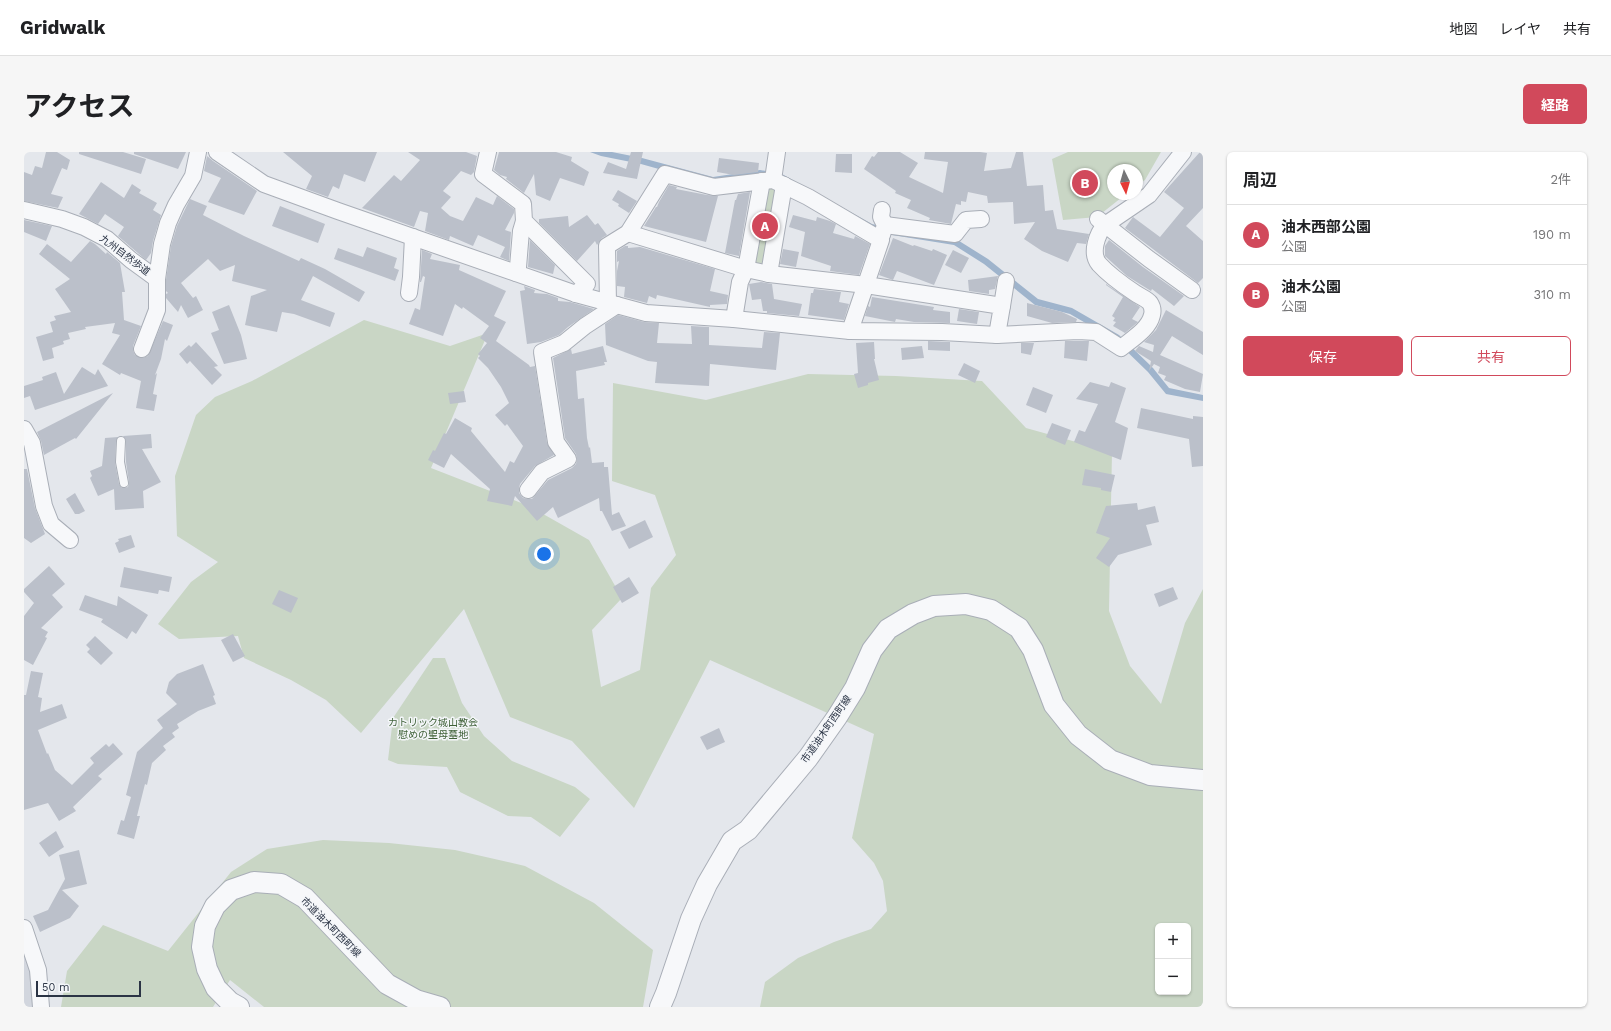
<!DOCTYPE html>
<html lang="ja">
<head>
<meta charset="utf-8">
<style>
	body { margin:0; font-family:"Work Sans","Noto Sans JP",sans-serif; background:#f6f6f6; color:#202124 }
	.controls { position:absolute; right:12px; bottom:12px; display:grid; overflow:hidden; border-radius:6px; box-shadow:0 1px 3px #0004 }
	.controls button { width:36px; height:36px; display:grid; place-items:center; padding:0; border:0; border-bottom:1px solid #e0e0e0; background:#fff; color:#202124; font:20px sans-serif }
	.compass { position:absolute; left:1083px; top:12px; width:36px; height:36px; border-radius:50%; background:#fff; box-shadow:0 1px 3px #0004; rotate:175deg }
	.scale { position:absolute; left:12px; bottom:10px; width:105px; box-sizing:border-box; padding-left:4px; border:2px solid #2b3445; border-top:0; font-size:11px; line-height:14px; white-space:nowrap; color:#2b3445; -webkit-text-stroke:3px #f4f6f9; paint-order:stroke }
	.you { position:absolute; left:520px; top:402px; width:14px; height:14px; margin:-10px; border:3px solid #fff; border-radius:50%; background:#1a73e8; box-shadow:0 0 0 6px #1a73e833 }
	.badge { display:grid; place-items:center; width:26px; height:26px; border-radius:50%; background:#d1495b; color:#fff; font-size:13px; font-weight:700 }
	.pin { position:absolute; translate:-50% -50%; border:2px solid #fff; box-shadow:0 1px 4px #0006 }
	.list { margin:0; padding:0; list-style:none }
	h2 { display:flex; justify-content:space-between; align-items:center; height:52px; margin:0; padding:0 16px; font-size:17px }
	h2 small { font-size:13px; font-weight:400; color:#757577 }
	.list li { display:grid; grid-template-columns:26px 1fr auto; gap:12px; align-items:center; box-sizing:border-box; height:60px; padding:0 16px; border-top:1px solid #e0e0e0 }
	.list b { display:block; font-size:15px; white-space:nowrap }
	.list p { margin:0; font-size:13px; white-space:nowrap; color:#757577 }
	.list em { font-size:13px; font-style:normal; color:#757577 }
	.actions { display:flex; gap:8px; padding:12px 16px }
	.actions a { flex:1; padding:9px 0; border:1px solid #d1495b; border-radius:6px; text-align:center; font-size:14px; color:#d1495b }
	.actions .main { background:#d1495b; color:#fff }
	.map { position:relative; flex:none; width:1179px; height:855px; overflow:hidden; border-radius:6px }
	header { display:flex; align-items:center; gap:24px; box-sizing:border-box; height:56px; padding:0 20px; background:#fff; border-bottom:1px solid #e0e0e0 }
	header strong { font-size:19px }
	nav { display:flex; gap:22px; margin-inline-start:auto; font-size:14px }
	.intro { display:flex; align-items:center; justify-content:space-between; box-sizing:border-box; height:96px; padding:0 24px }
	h1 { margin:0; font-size:28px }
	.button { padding:10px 18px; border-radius:6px; background:#d1495b; color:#fff; font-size:14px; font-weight:700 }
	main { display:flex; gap:24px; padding:0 24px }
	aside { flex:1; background:#fff; border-radius:6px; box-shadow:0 1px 3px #0004 }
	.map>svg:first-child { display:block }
</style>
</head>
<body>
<header>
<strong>Gridwalk</strong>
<nav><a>地図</a><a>レイヤ</a><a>共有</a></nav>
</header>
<div class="intro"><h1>アクセス</h1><a class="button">経路</a></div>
<main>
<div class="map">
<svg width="1179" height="855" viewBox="0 0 1179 855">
	<rect width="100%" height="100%" fill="#e4e7ec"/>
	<polygon fill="#d2d6de" points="0,792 9,819 11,855 0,855"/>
	<g fill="#c9d6c5" fill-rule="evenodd">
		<polygon points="1044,0 1137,0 1121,28 1113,34 1113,18 1089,18 1089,42 1102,42 1073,65 1039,68 1028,7"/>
		<polygon points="743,33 755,37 741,114 727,111"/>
		<path d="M 340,168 L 426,194 L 464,181 L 407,316 L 505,354 L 565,388 L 598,446 L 568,478 L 577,535 L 616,518 L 627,436 L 652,403 L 631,343 L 588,329 L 589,231 L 682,248 L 784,222 L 872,224 L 958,229 L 1002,276 L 1088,300 L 1085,459 L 1106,514 L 1137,552 L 1161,471 L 1179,437 L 1179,855 L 736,855 L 741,830 L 774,806 L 810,790 L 847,777 L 863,759 L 859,729 L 850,711 L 828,686 L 850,582 L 686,508 L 610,656 L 548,589 L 486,565 L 440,457 L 337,581 L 302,548 L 267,528 L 220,506 L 214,484 L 155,487 L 134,472 L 167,430 L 194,410 L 153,384 L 151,324 L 172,263 L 191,245 L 228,229 ZM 1134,774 L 1164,774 L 1164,840 L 1134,840 Z"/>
		<polygon points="409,506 421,506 438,551 460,584 488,609 551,635 566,647 536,685 507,665 484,664 436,640 423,615 374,612 364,608 369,566"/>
		<polygon points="299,688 365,691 431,698 501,714 570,751 629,798 619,855 240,855 206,828 189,855 37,855 43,819 79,773 144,799 207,720 243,697"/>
	</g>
	<polygon fill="#9fb4cc" points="566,0 588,0 618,6 689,25 736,18 758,22 848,72 870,77 932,87 964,107 1014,147 1048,156 1095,183 1129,216 1145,236 1179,243 1179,249 1142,242 1124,220 1091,188 1046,162 1011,153 960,112 930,93 868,83 846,78 756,28 688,32 617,12 577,4"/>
	<g fill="#bbc0ca">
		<polygon points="22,0 33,0 46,8 43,18 38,16 27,42 39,45 34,56 0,49 0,20 8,23 11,14 18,16"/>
		<polygon points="55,0 99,0 122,7 117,22 55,2"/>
		<polygon points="110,0 162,0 154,17 110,2"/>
		<polygon points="259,0 353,0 341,30 320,22 315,37 309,34 304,45 282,37 288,24"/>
		<polygon points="384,0 442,0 453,4 450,20 447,23 437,19 419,39 427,45 417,56 426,64 439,69 452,45 469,53 473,44 490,57 490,61 481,78 487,80 485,109 476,105 481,95 454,83 449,94 426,84 425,88 401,79 404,61 396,59 390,75 338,56 370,23 377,29 396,8"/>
		<polygon points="475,0 532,0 548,5 547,9 565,20 560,34 536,26 526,49 512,43 510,22 500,41 482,27 483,25 476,23 470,18"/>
		<polygon points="607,0 619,0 613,27 579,21 584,10 602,17"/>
		<polygon points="854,0 876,0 894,11 885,25 919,41 924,10 900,7 901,0 956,0 963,1 960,19 987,16 992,0 999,0 1003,34 1019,33 1021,59 1029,58 1033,77 1065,82 1062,92 1053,91 1044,110 1018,99 1000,87 1011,70 990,72 989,50 964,51 963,44 944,40 942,50 937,49 937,53 932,52 927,72 905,68 906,66 883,56 887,48 871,41 872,39 840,17 848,4 850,5"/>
		<polygon points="1176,0 1179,0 1179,56 1162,74 1179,89 1179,126 1174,131 1101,76 1109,65 1136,85 1160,56 1140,40"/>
		<polygon points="812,2 828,2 828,21 811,20"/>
		<polygon points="183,4 189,9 233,39 220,63 184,50 197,26 180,19"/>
		<polygon points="695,6 735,11 734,20 710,23 693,20"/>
		<polygon points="77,30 100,46 108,32 117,38 115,41 133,51 129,58 137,63 129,89 127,101 122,108 94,84 100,75 81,62 74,72 55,62"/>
		<polygon points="645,33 653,35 652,37 683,43 694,44 682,90 620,74 632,55 633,55 635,50"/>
		<polygon points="594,38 613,49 605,61 594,54 595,52 588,48"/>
		<polygon points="726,40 715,104 701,101 711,48 712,48 714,42"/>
		<polygon points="166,47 183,54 179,63 220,84 275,109 277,106 301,117 341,140 335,150 289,124 277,148 311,161 306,175 270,162 258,160 253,180 221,173 227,144 243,138 208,129 211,113 196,119 184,107 157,131 169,146 172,144 179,158 164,166 157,153 154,160 142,146 142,142 144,141 142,139 142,128 147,94 153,74"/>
		<polygon points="256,54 301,72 294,91 248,74"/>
		<polygon points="563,63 571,73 574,71 583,83 578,86 573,93 571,89 553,109 515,71 515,67 544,64 545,75"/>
		<polygon points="769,63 792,69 793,65 806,69 812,72 809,81 830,87 831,84 846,92 835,123 806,119 807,114 777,104 781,80 765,75"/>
		<polygon points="0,68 28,74 22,89 0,80"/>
		<polygon points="869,86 889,94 890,93 908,99 909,97 923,103 910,133 873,119 869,128 855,123"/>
		<polygon points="506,88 531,113 529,122 504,115"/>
		<polygon points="1085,88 1119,115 1160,144 1150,154 1128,137 1127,139 1103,124 1081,104 1081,94"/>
		<polygon points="66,89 71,92 82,102 83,100 96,111 101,140 98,140 100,168 117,174 109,194 109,199 111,203 119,206 124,204 139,169 149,173 143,189 141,187 137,207 131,223 133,221 129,242 133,243 130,259 112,256 117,229 97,221 96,223 78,212 96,183 88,181 91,171 61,175 62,177 44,181 46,187 39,189 40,192 28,196 30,206 19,209 12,185 29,180 26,170 32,168 30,164 47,160 31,137 46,127 15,102 23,92 47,110"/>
		<polygon points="601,94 604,94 604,96 616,95 691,117 686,139 704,143 703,152 686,153 686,155 633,143 632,147 625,144 623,151 600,145 601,135 593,134 593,119 595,109 593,110 593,99"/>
		<polygon points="343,95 373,106 370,116 375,118 371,129 310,107 314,96 339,105"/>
		<polygon points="759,97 775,100 772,115 756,112"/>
		<polygon points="398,98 408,102 406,107 436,113 435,118 482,139 470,164 482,170 472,189 505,213 506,215 511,214 523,291 530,303 511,314 496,332 495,336 495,341 499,346 503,347 508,347 524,328 548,316 552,312 553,307 552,302 541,286 529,206 547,197 548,202 579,194 583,210 580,210 581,213 552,219 554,247 560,246 563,286 565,296 566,295 568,311 580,310 580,315 584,315 588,363 595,360 602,374 588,379 578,359 576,359 575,346 534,366 529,355 513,369 491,344 488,354 463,349 466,337 427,302 420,316 404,308 409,298 411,299 420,281 422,282 431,266 448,276 447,279 481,320 486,309 490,311 499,294 483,272 481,274 471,263 485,251 477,235 464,216 454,206 456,204 454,202 463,191 456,186 465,174 439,155 438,157 431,152 419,184 385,172 391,156 396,158 401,125 399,124 397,130 396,130"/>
		<polygon points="929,98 945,106 937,121 921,113"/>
		<polygon points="974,124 971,137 965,138 965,142 945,139 944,128"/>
		<polygon points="737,130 748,132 750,147 778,152 775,164 743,161 743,159 739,159 737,147 728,148 725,132"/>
		<polygon points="1082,132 1116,155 1108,167 1114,170 1101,181 1089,174 1092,170 1089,169 1091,166 1088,164 1099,145 1082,133"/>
		<polygon points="500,134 511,138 510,141 523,142 534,146 534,149 546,150 570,157 544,175 535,183 517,190 503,192 496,139 501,138"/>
		<polygon points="790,137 817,140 815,150 825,152 820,168 784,163 787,141 789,141"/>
		<polygon points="848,145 910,155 909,158 926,160 926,171 890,170 872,167 871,170 841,164 844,154 846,155"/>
		<polygon points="1003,151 1038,160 1053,167 1052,170 1028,171 1003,164"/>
		<polygon points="205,153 217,183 223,207 200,212 187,181 195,178 188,160"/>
		<polygon points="935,157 955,160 953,172 933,169"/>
		<polygon points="1142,158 1179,180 1179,203 1148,184 1136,203 1179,222 1176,240 1161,237 1140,228 1142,224 1134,221 1136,215 1130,212 1125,219 1127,209 1111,199 1115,194 1129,200 1130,193 1120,190 1132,178"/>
		<polygon points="594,163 620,170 635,171 633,191 668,192 667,174 685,175 685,193 738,196 740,180 756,181 752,218 686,212 685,234 631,231 633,210 624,209 582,193 581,172"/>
		<polygon points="904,189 926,190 926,199 904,198"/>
		<polygon points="1041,189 1065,189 1063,209 1040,206"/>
		<polygon points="172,190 194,214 190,215 198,223 188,233 166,209 163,212 155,202 165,193 167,195"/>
		<polygon points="850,190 851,207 850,207 855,228 844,231 844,233 834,236 830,222 834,221 832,191"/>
		<polygon points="997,191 1010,191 1007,203 997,201"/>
		<polygon points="898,194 900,206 878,208 877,196"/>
		<polygon points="940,211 956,219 951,231 934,223"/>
		<polygon points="58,215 71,223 74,217 84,234 11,258 6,244 0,246 0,234 19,228 18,225 32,220 40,242"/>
		<polygon points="1066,230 1085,235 1087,230 1102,236 1091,270 1104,276 1097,308 1050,290 1055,278 1061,280 1074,252 1052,247"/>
		<polygon points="1009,235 1029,243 1022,261 1002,253"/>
		<polygon points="440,239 442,250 426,252 424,241"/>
		<polygon points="89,241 52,287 51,286 20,303 17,289 13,280"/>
		<polygon points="1117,256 1169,267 1169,264 1179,265 1179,314 1168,315 1165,287 1113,276"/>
		<polygon points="1028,271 1047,278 1041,293 1022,285"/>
		<polygon points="127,282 128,296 118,297 137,330 119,339 120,356 91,358 90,337 74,344 66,326 68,324 66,319 78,314 81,286 94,285 92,289 91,311 95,332 98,336 101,336 104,335 105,330 102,310 102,289 99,284"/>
		<polygon points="0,317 3,317 11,356 21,382 7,391 0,386"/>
		<polygon points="1061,317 1091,323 1087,340 1077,338 1077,336 1058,333"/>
		<polygon points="51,341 61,359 55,362 51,362 42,347"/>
		<polygon points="1113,351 1114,358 1131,354 1135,370 1122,373 1128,393 1094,403 1085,415 1072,406 1086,386 1072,381 1082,354"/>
		<polygon points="621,368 629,385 605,397 596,380"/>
		<polygon points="107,383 111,395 95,401 91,391 95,389 94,387"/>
		<polygon points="25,414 41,432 28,443 39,455 17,476 24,480 21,485 23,486 9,513 0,508 0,464 10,451 0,440 0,437"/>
		<polygon points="100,415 148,425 145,440 135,438 134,442 96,435"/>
		<polygon points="605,425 615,441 598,451 589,435"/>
		<polygon points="1149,435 1154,447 1135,455 1130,442"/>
		<polygon points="255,438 274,446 267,461 248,452"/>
		<polygon points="61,443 93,454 94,444 124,463 112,482 108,479 103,487 77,470 79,467 55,458"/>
		<polygon points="209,482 221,504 209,510 197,488"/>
		<polygon points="71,484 89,501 77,513 63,500 66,497 62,493"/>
		<polygon points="179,512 191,543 189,544 192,552 174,559 153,572 155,576 148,581 151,585 139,594 142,598 128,611 123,633 121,632 113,664 116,664 110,687 93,682 97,668 100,669 107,645 102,643 113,600 139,576 133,568 153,552 142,541 145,530 153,522"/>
		<polygon points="7,519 19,521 14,545 18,546 16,560 38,552 43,566 14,578 23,602 24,601 31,618 48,633 70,611 66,606 82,592 85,595 89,591 99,602 74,624 78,627 49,655 52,659 35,669 24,651 0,658 0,543 2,543"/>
		<polygon points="695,576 701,590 683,598 676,585"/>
		<polygon points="32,679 40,695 25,705 15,691"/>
		<polygon points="55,698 63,732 38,738 55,754 46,766 16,780 9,764 24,758 41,727 35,703"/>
	</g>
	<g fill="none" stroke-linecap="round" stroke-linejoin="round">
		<g stroke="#a9aeb7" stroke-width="10">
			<polyline id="service" points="97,289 96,310 100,331"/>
		</g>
		<g stroke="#a9aeb7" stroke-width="18">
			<g id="minor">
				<path d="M 193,0 L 240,32 L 314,59 L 552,142 L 622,161 L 710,167 L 826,179 L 918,180 L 973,183 L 1054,179 L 1072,180 L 1097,196 C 1108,187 1125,177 1128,163 C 1129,159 1128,154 1126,151 C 1123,147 1115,144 1111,141 C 1099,133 1085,123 1075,112 C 1066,101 1073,82 1081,73 L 1125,43 L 1159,0"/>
				<polyline points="464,0 459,22 499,52 500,69 563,132 552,142"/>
				<polyline points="749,28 753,0"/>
				<polyline points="0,58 38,67 60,75 83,87 107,108 133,127 133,158 118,197"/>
				<polyline points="1074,67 1125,107 1168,138"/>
				<polyline points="861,73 931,82 942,68 957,67"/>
				<polyline points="604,81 722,117 745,122 842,133 978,154 973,183"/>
				<polyline points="858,83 861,73 857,65 858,58"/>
				<polyline points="492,121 494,115 497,79 500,69"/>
				<polyline points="745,122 760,33"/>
				<polyline points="133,127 138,92 144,71 152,53 169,24 174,0"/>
				<polyline points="385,141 387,125 389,85"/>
				<polyline points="584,151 583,94 604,81 641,22 690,35 749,28 784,45 857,88 826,179"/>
				<polyline points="978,154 982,129"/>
				<polyline points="710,167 716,130 722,117 738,29"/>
				<polyline points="0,277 8,291 20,354 27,372 46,388"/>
				<polyline points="504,338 518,320 544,307 532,290 518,200 540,191 561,174 593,153"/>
				<polyline points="0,776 14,818 17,855"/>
			</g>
		</g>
		<g stroke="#a9aeb7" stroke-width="22">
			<g id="tertiary">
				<polyline points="215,855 206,850 192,836 183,817 178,795 181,774 191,754 207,738 230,730 257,732 281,746 363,832 392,848 416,855"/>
				<polyline points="636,855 642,841 667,767 683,732 708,689 724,678 784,606 813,565 831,536 848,498 864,477 889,462 910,454 942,452 967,458 995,476 1009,498 1030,553 1054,583 1086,608 1126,623 1179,628"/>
			</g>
		</g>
		<use href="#service" stroke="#f7f8fa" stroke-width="8"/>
		<use href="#minor" stroke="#f7f8fa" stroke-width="16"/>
		<use href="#tertiary" stroke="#f7f8fa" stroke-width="20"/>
	</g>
	<g text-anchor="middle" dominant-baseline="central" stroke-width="3" stroke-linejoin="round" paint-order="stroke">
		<g font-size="10" fill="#2b3445" stroke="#f4f6f9">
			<text transform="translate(101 103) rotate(37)">九州自然歩道</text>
			<text transform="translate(802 577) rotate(-55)">市道油木町西町線</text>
			<text transform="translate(307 775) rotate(45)">市道油木町西町線</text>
		</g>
		<g font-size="10" fill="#3f6138" stroke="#f4f6f9">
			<text x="409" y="570">カトリック城山教会<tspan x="409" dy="12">慰めの聖母墓地</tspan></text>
		</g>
	</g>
</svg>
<div class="controls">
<button>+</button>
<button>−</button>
</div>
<svg class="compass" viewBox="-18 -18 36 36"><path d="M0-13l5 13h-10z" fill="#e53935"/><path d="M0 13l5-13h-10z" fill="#757577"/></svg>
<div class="scale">50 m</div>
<div class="you"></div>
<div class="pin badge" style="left:741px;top:74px">A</div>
<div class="pin badge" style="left:1061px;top:31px">B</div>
</div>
<aside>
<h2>周辺<small>2件</small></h2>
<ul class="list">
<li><span class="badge">A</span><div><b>油木西部公園</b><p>公園</p></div><em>190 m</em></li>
<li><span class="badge">B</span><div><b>油木公園</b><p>公園</p></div><em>310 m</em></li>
</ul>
<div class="actions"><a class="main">保存</a><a>共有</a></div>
</aside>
</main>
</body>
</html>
